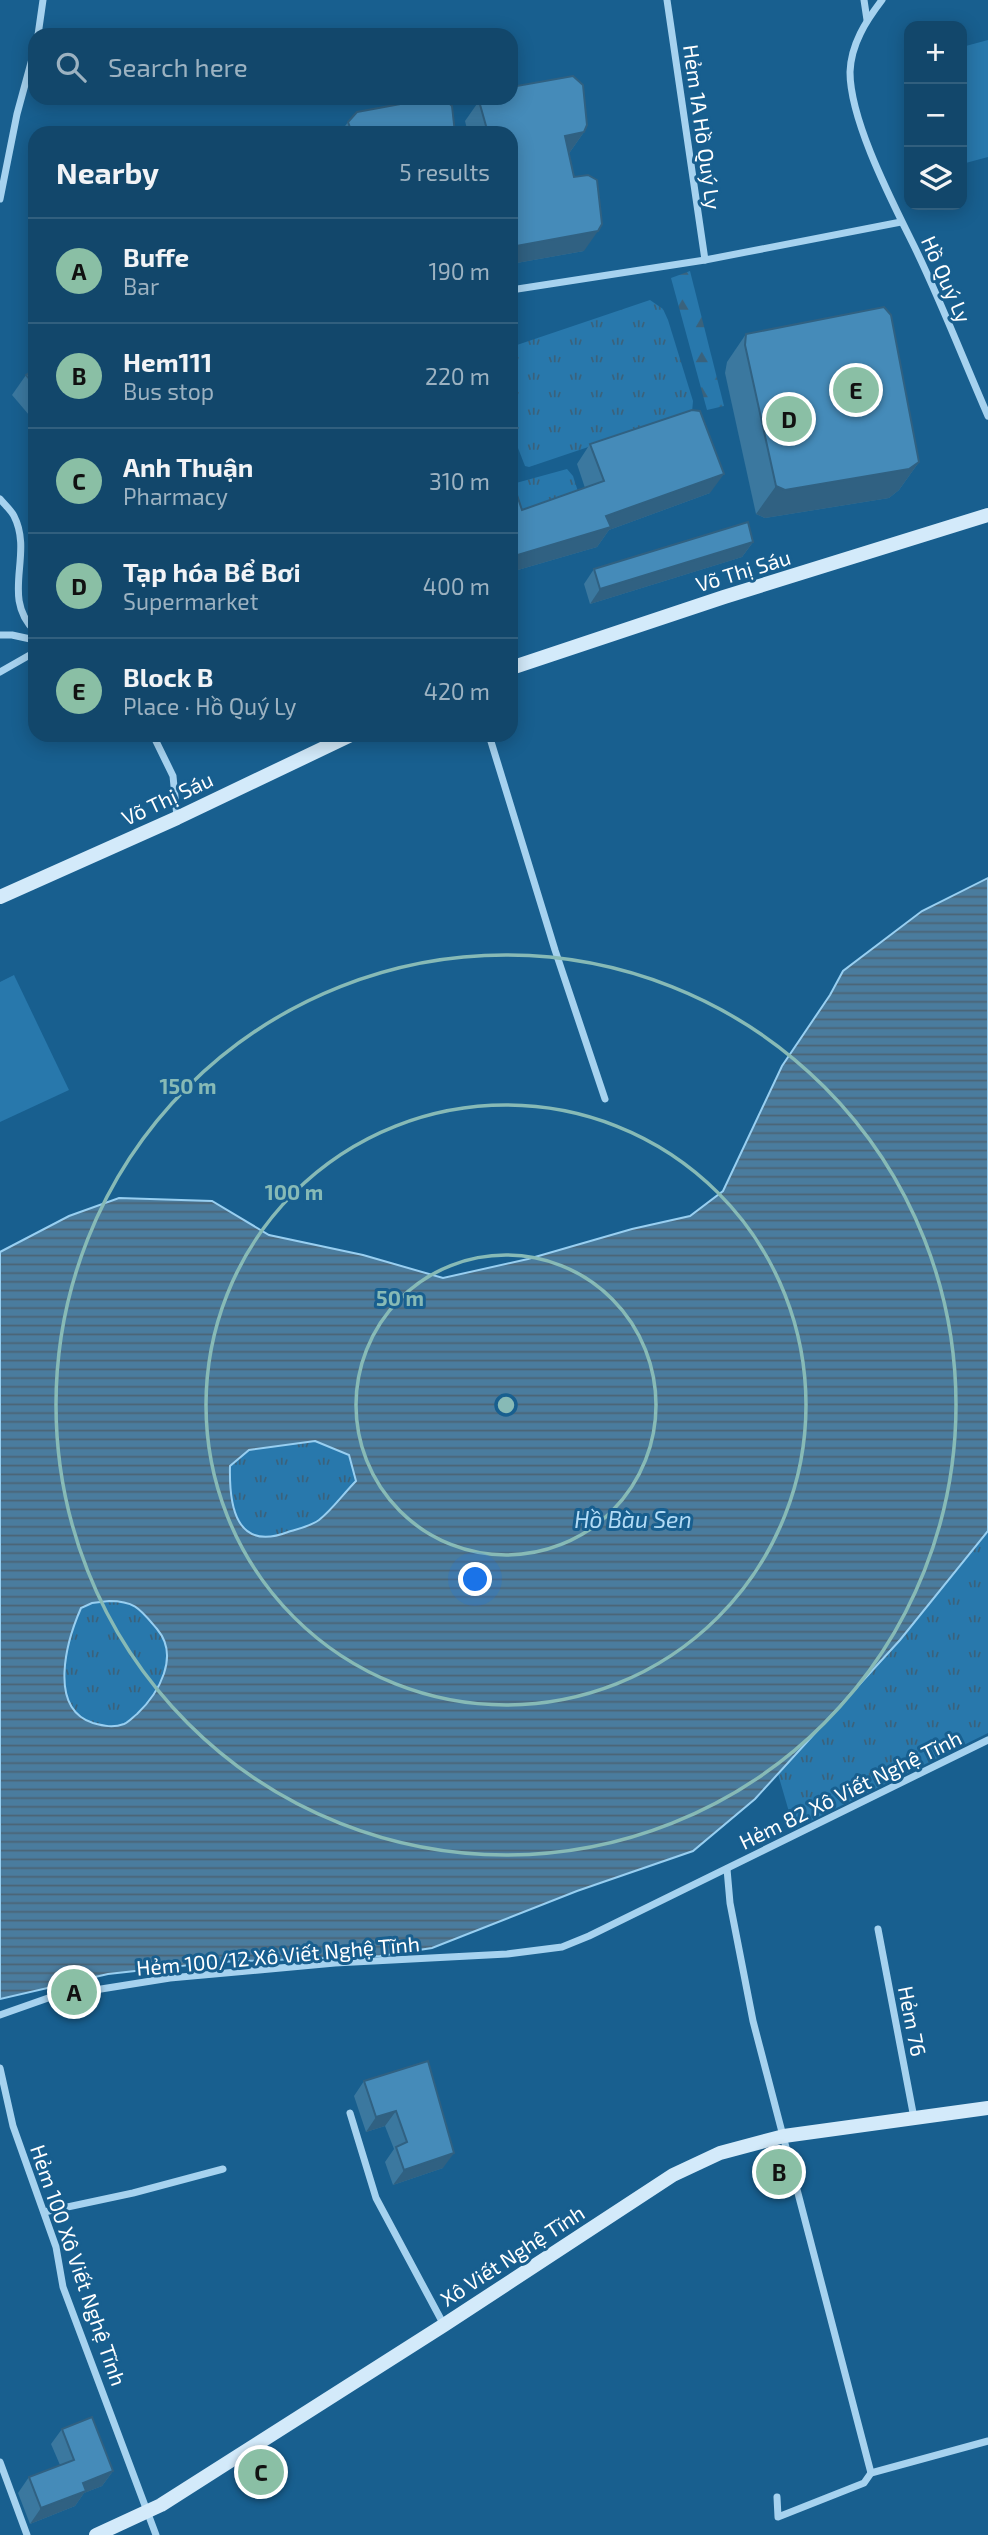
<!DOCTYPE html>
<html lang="en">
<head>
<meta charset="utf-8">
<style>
	body { margin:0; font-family:"Exo 2",sans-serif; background:#1b4e71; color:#f1f3f6 }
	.controls { position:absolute; right:21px; top:21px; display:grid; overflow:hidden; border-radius:14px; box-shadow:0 4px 18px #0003 }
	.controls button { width:63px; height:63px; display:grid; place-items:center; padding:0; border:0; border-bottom:2px solid #315f7e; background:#12476b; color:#f1f3f6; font:35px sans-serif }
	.you { position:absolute; left:476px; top:1580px; width:24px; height:24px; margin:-18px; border:5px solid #fff; border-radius:50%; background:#1a73e8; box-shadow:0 0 0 10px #1a73e833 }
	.badge { display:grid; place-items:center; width:46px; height:46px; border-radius:50%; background:#8abfa5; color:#111; font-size:23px; font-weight:700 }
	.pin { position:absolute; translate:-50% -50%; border:4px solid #fff; box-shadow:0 2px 7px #0006 }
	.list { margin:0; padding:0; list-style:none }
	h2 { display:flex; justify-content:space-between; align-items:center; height:91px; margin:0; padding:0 28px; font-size:30px }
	h2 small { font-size:23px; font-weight:400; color:#9cb2c1 }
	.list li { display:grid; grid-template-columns:46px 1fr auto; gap:21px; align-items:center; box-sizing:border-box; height:105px; padding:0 28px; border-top:2px solid #315f7e }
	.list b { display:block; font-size:26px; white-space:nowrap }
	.list p { margin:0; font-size:23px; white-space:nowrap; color:#9cb2c1 }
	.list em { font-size:23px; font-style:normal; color:#9cb2c1 }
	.icon { flex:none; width:38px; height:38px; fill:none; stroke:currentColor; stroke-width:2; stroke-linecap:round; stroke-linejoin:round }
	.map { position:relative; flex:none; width:988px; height:2535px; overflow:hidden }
	.search { position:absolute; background:#12476b; box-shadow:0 4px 18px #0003; left:28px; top:28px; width:490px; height:77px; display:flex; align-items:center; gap:18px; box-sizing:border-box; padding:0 24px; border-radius:21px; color:#9cb2c1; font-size:26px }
	.panel { position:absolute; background:#12476b; box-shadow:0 4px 18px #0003; left:28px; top:126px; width:490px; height:616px; border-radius:21px }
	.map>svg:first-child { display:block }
</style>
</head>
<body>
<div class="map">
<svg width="988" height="2535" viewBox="0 0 988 2535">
	<defs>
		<pattern id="grass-tufts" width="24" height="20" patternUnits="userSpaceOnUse" patternTransform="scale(1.75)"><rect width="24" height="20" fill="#2878ac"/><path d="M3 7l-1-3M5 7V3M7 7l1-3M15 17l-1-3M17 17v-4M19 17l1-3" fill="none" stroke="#3a627c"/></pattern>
		<pattern id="forest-firs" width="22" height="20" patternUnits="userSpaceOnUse" patternTransform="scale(1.75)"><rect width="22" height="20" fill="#2878ac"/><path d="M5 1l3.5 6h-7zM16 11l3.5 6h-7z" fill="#3a627c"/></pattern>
		<pattern id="water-rules" width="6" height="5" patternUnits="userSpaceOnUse" patternTransform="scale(1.75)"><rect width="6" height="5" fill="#4a7c9e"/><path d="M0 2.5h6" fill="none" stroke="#4b6475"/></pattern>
	</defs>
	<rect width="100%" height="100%" fill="#185f8f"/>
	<g fill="url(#grass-tufts)">
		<polygon points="650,300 663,309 668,320 693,401 692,412 529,467 525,466 511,430 511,347"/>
		<polygon points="511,467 516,483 567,469 573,476 582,504 511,528"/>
		<path d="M 315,1441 L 349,1455 L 356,1481 C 344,1493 332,1509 319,1520 C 311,1526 298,1529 289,1532 C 235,1552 231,1506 230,1466 L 249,1450 Z"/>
		<polygon points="988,1531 988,1733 794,1829 778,1774 900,1640"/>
		<path d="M 109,1601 C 135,1601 140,1609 157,1629 C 180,1656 159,1693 137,1714 C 133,1717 129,1722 124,1724 C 113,1728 104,1726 93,1723 C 47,1708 67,1640 81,1608 L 92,1603 Z"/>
	</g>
	<polygon fill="url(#forest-firs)" points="690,271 724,406 707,410 671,278"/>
	<g fill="#2878ac">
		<polygon points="988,40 988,157 962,164 962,47"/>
		<polygon points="14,975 69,1090 0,1122 0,982"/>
	</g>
	<path fill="url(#water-rules)" stroke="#98cff1" stroke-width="2" fill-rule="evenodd" d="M 988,878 L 988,1531 L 900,1640 L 755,1799 L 693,1851 L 577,1891 L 432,1948 L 380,1956 L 217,1962 L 108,1974 L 0,1999 L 0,1252 L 69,1216 L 119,1198 L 212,1201 L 269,1235 L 363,1255 L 443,1278 L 528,1259 L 632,1229 L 690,1216 L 723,1191 L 782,1066 L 830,995 L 843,971 L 922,911 ZM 315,1441 L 349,1455 L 356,1481 C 344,1493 332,1510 319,1520 C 311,1526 298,1529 288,1532 C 236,1552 229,1506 230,1466 L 249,1450 ZM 109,1601 C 135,1601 140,1609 157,1629 C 180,1656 159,1693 137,1714 C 133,1717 129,1722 124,1724 C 113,1728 104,1726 93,1723 C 47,1708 67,1640 81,1608 L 92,1603 Z"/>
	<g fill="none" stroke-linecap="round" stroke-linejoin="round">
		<g stroke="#a6d2ef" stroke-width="7">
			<polyline points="667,0 705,260"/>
			<polyline points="864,0 867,20"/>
			<path d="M 882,0 C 866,21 851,44 850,72 C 850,122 894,205 916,250 C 942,304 964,361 988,416"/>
			<polyline points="38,35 43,0"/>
			<polyline points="0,199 17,114 35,48"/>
			<polyline points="511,290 705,260 901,222"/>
			<path d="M 0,499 C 4,504 11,510 14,516 C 34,555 0,597 35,631"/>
			<polyline points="0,635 12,635 35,640"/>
			<polyline points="0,672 35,652"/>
			<polyline points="153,735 173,776 177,817"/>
			<polyline points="489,735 555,950 605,1099"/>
			<polyline points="727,1869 730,1903 753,2021 871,2473"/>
			<polyline points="878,1929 914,2118"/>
			<polyline points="0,2015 51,1997 170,1978 335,1963 507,1954 562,1947 589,1936 988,1740"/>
			<polyline points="0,2068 13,2126 56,2247 63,2287 156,2535"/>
			<polyline points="350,2113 376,2198 444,2325"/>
			<polyline points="44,2212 133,2193 223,2169"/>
			<polyline points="0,2462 27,2535"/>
			<polyline points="777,2497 778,2517 864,2483 871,2473 988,2441"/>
		</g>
		<g stroke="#d3eafa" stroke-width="14">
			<polyline points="511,668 724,597 988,515"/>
			<polyline points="0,897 177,818 351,735"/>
			<polyline points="96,2535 161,2505 444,2325 673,2175 720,2153 784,2136 988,2108"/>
		</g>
	</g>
	<g fill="#3b789f">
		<polygon points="479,101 584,132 570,152 569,153 584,251 511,264 511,133 468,133 465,121"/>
		<polygon points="348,122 455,133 340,133"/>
		<polygon points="746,334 919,462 899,490 889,498 765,518 756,514 725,373 727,362"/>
		<polygon points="35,369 35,422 12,395 26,375"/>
		<polygon points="590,444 710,493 609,530 597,547 511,572 511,477 522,510 585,488 577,464"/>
		<polygon points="753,542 742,557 590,604 584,584 594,569"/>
		<polygon points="428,2061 443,2168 393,2185 385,2162 394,2149 385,2126 366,2132 354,2096 364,2081"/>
		<polygon points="62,2429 113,2471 102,2486 84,2493 75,2506 30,2524 18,2493 29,2477 60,2465 51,2444"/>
	</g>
	<g fill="#306182">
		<polygon points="584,132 570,152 551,156 565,136"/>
		<polygon points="598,231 584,251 511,264 511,247"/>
		<polygon points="919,462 899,490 889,498 765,518 756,514 776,486"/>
		<polygon points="724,474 710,493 609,530 597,547 511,572 511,557 606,516"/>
		<polygon points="753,542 742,557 590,604 600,589"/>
		<polygon points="396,2111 385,2126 366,2132 376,2117"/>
		<polygon points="454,2153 443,2168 393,2185 404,2170"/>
		<polygon points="113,2471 102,2486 84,2493 75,2506 30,2524 41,2508 83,2483"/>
	</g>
	<g fill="#458bb9" stroke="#306182" stroke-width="2">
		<polygon points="573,76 583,85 587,125 584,132 565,136 574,177 588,175 597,180 602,224 598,231 511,247 511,188 514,188 511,171 511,133 488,133 479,101 481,98 511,98 511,87"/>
		<polygon points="433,98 444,98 452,106 455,133 352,133 348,122 357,112"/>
		<polygon points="884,307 891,315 919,462 909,469 785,490 776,486 745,345 746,334"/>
		<polygon points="35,369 35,386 26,375"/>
		<polygon points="692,410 700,411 724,474 606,516 611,527 511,557 511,477 522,510 604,481 590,444"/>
		<polygon points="748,522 753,542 600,589 594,569"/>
		<polygon points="428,2061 454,2153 404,2170 396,2147 407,2142 396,2111 376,2117 364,2081"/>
		<polygon points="92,2417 113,2471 83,2483 86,2491 41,2508 29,2477 74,2460 62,2429"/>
	</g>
	<g fill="none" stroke="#87bab6" stroke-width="3.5">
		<circle cx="506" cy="1405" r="150"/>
		<circle cx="506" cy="1405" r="300"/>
		<circle cx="506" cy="1405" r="450"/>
	</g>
	<g text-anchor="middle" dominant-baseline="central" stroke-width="6" stroke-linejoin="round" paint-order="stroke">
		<g font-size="21" fill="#fff" stroke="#185f8f">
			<text transform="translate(703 127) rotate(82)">Hẻm 1A Hồ Quý Ly</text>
			<text transform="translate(947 279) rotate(66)">Hồ Quý Ly</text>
			<text transform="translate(743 570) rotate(-17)">Võ Thị Sáu</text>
			<text transform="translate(167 798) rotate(-25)">Võ Thị Sáu</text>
			<text transform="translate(850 1789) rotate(-26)">Hẻm 82 Xô Viết Nghệ Tĩnh</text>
			<text transform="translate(278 1955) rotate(-5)">Hẻm 100/12 Xô Viết Nghệ Tĩnh</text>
			<text transform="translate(913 2021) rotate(79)">Hẻm 76</text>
			<text transform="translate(512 2255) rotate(-33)">Xô Viết Nghệ Tĩnh</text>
			<text transform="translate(79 2265) rotate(71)">Hẻm 100 Xô Viết Nghệ Tĩnh</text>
		</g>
		<g font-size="23" font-style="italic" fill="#b2dbf6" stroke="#185f8f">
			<text x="633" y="1519">Hồ Bàu Sen</text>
		</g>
	</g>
	<circle cx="506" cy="1405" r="10" fill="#87bab6" stroke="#185f8f" stroke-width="3.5"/>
	<g font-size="21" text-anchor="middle" font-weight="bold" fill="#87bab6" stroke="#185f8f" stroke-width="6" stroke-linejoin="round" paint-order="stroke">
		<text x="188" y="1094">150 m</text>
		<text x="294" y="1200">100 m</text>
		<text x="400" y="1306">50 m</text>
	</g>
</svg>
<div class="controls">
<button>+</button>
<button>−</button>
<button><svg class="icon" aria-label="layers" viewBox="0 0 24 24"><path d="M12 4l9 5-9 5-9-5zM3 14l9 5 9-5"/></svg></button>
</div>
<div class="you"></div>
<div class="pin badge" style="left:74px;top:1992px">A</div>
<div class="pin badge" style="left:779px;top:2172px">B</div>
<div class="pin badge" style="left:261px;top:2472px">C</div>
<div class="pin badge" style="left:789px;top:419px">D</div>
<div class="pin badge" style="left:856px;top:390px">E</div>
<div class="search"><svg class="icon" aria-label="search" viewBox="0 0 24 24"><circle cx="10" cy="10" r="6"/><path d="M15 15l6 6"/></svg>Search here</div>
<section class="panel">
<h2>Nearby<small>5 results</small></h2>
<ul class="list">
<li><span class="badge">A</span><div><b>Buffe</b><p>Bar</p></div><em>190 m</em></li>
<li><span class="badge">B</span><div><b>Hem111</b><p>Bus stop</p></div><em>220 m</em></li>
<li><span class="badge">C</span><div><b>Anh Thuận</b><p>Pharmacy</p></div><em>310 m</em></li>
<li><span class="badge">D</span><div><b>Tạp hóa Bể Bơi</b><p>Supermarket</p></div><em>400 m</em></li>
<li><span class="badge">E</span><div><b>Block B</b><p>Place · Hồ Quý Ly</p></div><em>420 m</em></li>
</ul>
</section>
</div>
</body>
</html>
